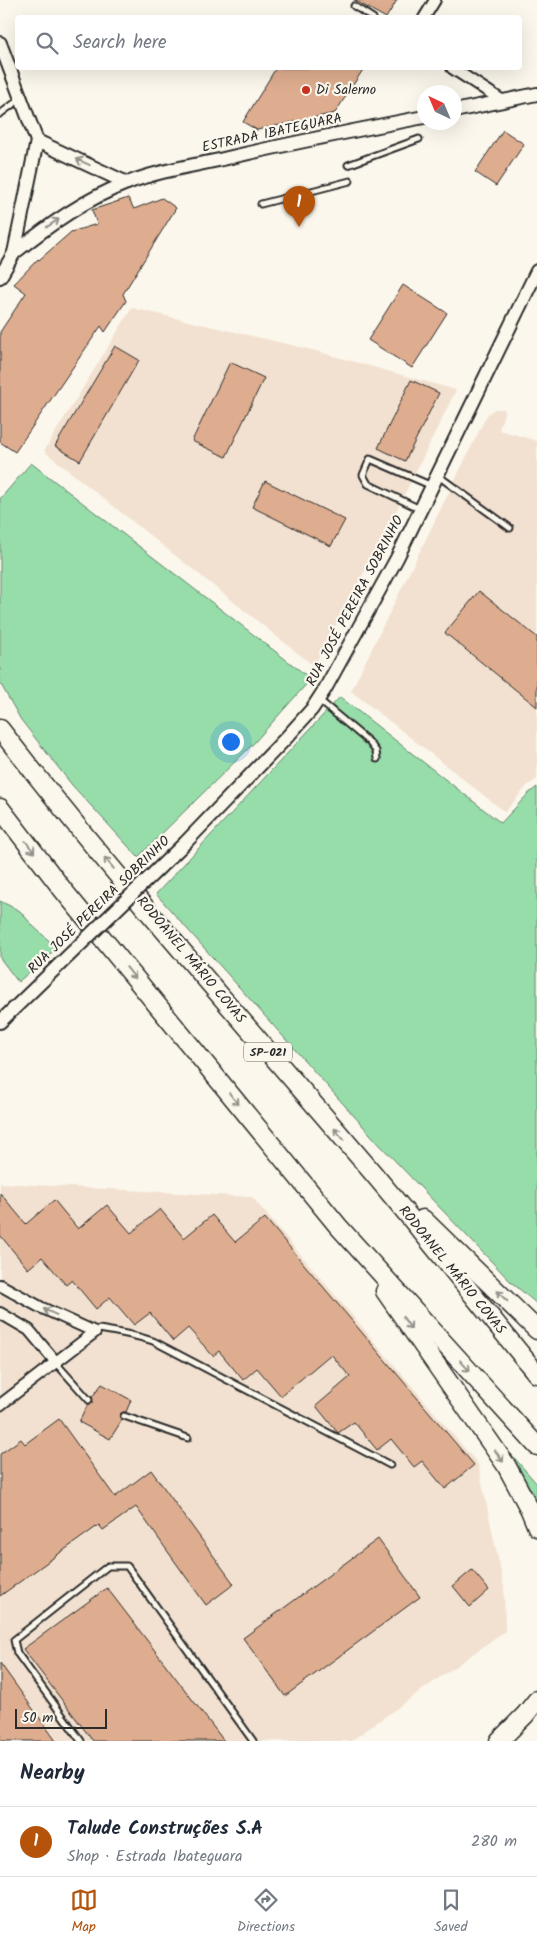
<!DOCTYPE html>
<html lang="en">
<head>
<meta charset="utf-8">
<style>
	body { margin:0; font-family:Kalam,sans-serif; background:#f6f6f7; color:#1f2937 }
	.compass { position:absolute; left:417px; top:85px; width:45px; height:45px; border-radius:50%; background:#fff; box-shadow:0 5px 20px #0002; rotate:316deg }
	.scale { position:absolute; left:15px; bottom:12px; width:92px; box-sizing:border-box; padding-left:5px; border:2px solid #2b2b2b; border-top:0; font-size:14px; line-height:18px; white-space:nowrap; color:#2b2b2b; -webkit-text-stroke:4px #fbf7ec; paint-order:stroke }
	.you { position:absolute; left:230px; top:741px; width:18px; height:18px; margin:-12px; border:4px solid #fff; border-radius:50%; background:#1a73e8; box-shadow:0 0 0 8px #1a73e833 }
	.badge { display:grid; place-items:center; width:32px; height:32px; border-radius:50%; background:#b45309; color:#fff; font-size:16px; font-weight:700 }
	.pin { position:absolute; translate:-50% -41px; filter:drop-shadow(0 1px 2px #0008) }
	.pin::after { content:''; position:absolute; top:26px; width:18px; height:15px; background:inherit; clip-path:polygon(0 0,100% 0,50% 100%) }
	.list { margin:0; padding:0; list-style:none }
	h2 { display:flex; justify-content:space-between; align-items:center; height:65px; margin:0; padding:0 20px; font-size:21px }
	h2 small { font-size:16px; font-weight:400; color:#747a83 }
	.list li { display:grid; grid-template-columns:32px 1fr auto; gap:15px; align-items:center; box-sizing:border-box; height:70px; padding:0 20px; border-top:1px solid #e0e1e3 }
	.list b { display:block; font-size:19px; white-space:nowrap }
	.list p { margin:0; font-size:16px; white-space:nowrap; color:#747a83 }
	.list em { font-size:16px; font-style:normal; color:#747a83 }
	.icon { flex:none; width:28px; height:28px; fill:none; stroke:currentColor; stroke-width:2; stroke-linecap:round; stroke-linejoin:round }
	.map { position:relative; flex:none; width:537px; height:1741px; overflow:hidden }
	.search { position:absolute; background:#fff; box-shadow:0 5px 20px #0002; left:15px; right:15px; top:15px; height:55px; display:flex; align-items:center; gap:12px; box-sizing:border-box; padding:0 18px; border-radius:5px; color:#747a83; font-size:19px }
	.sheet { height:135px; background:#fff }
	nav { display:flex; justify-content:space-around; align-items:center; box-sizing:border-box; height:70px; border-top:1px solid #e0e1e3; background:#fff; font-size:14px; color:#747a83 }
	nav a { display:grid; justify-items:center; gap:2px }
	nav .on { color:#b45309 }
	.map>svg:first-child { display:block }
</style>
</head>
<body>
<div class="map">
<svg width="537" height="1741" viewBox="0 0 537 1741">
	<rect width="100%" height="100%" fill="#fbf7ec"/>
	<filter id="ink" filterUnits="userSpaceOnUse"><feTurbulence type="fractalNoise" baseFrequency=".02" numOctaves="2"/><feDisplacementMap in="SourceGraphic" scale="10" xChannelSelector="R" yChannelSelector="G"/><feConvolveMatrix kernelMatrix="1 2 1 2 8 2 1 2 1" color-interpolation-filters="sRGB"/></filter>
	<g filter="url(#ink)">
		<g fill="#f2e1d0">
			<polygon points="132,308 312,350 456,390 391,522 314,666 44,451"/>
			<polygon points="494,409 505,409 499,430 537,441 537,779 528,785 505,812 351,691 487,415"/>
			<polygon points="0,1183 252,1197 478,1464 504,1587 505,1631 351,1741 0,1741"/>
		</g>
		<g fill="#97ddaa" stroke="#61846a">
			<polygon points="31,463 311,679 253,744 138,857 72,785 21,720 0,683 0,499"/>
			<polygon points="340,697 501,823 528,794 537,787 537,1304 511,1282 379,1144 156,894"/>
			<polygon points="0,901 20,911 33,926 57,948 18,982 0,958"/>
			<polygon points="511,1454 537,1484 537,1503"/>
		</g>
		<g fill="#dead8f" stroke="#2b2b2b">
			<polygon points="354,0 397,0 386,18"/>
			<polygon points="276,68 364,68 335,113 257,130 243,122"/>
			<polygon points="503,130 524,144 496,186 475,172"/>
			<polygon points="128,198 134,209 162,198 176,208 123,294 126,301 105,332 101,326 15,452 0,442 0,332 26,293 14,284 38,259 39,260 71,232 97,224 92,210"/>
			<polygon points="403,285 447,313 412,368 368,340"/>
			<polygon points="115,346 139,360 80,461 55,446"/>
			<polygon points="230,362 264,378 226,457 192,441"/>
			<polygon points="411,380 439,393 405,461 378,448"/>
			<polygon points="265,481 345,520 331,546 252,507"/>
			<polygon points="479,591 537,637 537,707 445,633"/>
			<polygon points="0,1193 26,1224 54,1200 78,1229 107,1205 131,1233 160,1209 184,1238 212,1215 235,1242 265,1218 474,1465 445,1489 422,1461 414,1467 391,1439 377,1450 354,1422 338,1433 316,1406 350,1377 331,1354 281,1396 257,1368 243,1380 219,1351 213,1356 188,1328 173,1341 150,1313 134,1325 110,1297 96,1309 72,1280 66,1285 42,1257 28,1269 0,1235"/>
			<polygon points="102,1384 131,1400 126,1412 123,1412 120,1414 122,1420 110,1439 79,1422 88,1404 92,1403 92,1397"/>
			<polygon points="59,1419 115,1497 151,1470 234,1584 206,1605 136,1507 103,1530 99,1525 0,1596 0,1454 21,1439 25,1444"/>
			<polygon points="378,1539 420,1597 285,1696 243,1638"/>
			<polygon points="472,1570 489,1590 470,1607 453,1586"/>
			<polygon points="107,1588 224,1741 93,1741 23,1649"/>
			<polygon points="0,1663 56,1741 0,1741"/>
		</g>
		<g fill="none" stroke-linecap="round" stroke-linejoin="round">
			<g stroke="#2b2b2b" stroke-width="9">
				<g id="service">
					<polyline points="354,6 373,18"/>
					<polyline points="0,114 20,99"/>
					<polyline points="348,165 419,139"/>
					<polyline points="261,204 350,181"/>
					<polyline points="437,475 510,528"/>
					<polyline points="420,509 368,484 363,475 370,459 432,486"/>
					<polyline points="319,700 369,742 376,751 377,759"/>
					<path d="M 95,1332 L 99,1329 C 118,1332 135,1335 153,1341 L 390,1465"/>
					<polyline points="55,1362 89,1400"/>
					<polyline points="124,1416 188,1438"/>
					<polyline points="81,1741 17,1653 14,1640 108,1566 127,1566 253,1741"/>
				</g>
			</g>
			<g stroke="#2b2b2b" stroke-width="14">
				<g id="minor">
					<polyline points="424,18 435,0"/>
					<polyline points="452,68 503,101"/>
					<polyline points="0,1285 40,1307 95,1332 0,1405"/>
					<polyline points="0,1313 29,1330 55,1361"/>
				</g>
			</g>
			<g stroke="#2b2b2b" stroke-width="16">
				<g id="tertiary">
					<polyline points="0,43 37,141 14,253 0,277"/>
					<polyline points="454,111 537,94"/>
					<polyline points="37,141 127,183"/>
					<path d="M 14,253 C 49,225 85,199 127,183 C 158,171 191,166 223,159 C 290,143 357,130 424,117"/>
					<polyline points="185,843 287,737 312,709 325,689 397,558 537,271"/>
					<polyline points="0,1022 59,965"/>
				</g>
			</g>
			<g stroke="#2b2b2b" stroke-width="21">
				<g id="motorway">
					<path d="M 0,729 C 114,877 239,1016 361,1159 C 421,1229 478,1302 537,1374"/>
					<polyline points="0,808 63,890 338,1226 537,1446"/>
					<polyline points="423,1219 537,1330"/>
					<polyline points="385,1291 506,1465 530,1510 537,1527"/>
					<polyline points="499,1741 525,1715 537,1700"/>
				</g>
			</g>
			<use href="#service" stroke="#fbf7ec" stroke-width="5"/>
			<use href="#minor" stroke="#fbf7ec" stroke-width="10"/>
			<use href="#tertiary" stroke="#fbf7ec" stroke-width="12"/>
			<use href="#motorway" stroke="#fbf7ec" stroke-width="18"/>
			<g stroke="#2b2b2b" stroke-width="16" stroke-linecap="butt">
				<polyline id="tertiary-bridge" points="59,965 185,843"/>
			</g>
			<use href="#tertiary-bridge" stroke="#fbf7ec" stroke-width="12"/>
		</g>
		<defs><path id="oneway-shaft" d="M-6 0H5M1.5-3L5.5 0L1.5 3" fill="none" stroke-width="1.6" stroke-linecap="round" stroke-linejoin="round" transform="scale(1.25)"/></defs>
		<g stroke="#93918c">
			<use href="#oneway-shaft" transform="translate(83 162) rotate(-155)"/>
			<use href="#oneway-shaft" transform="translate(53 223) rotate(-33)"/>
			<use href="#oneway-shaft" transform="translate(30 847) rotate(53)"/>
			<use href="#oneway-shaft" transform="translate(109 863) rotate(-130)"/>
			<use href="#oneway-shaft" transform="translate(131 973) rotate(51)"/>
			<use href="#oneway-shaft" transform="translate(234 1099) rotate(51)"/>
			<use href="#oneway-shaft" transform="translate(339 1134) rotate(-131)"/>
			<use href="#oneway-shaft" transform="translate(502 1296) rotate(-136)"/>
			<use href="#oneway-shaft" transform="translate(50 1312) rotate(-155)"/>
			<use href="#oneway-shaft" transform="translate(407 1323) rotate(55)"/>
			<use href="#oneway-shaft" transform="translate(465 1366) rotate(48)"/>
			<use href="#oneway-shaft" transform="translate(499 1456) rotate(55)"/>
		</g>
	</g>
	<circle fill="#c8321e" stroke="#fbf7ec" stroke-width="2" cx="306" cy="90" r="5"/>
	<g text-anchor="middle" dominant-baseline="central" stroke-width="4.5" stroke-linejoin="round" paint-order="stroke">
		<rect fill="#fbf7ec" stroke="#696865" stroke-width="1" x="244" y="1042.5" width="48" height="19" rx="4"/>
		<g font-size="12" font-weight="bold" fill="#2b2b2b">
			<text x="268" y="1052">SP-021</text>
		</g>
		<g font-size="14" fill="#2b2b2b" stroke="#fbf7ec" text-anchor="start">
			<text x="316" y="90">Di Salerno</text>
		</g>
		<g font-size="14" fill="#2b2b2b" stroke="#fbf7ec">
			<text transform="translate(272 133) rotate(-12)">ESTRADA IBATEGUARA</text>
			<text transform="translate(355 601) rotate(-62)">RUA JOSÉ PEREIRA SOBRINHO</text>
			<text transform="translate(99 905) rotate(-44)">RUA JOSÉ PEREIRA SOBRINHO</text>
			<text transform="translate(191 960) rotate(50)">RODOANEL MÁRIO COVAS</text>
			<text transform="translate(452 1270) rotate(51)">RODOANEL MÁRIO COVAS</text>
		</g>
	</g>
</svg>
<svg class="compass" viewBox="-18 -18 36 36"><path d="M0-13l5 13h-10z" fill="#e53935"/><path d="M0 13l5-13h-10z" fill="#747a83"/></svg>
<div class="scale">50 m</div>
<div class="you"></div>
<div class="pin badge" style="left:299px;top:227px">1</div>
<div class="search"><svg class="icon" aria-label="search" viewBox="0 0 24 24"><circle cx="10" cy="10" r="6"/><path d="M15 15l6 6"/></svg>Search here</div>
</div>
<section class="sheet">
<h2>Nearby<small></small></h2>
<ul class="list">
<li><span class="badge">1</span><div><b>Talude Construções S.A</b><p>Shop · Estrada Ibateguara</p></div><em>280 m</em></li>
</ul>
</section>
<nav>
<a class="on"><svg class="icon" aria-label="map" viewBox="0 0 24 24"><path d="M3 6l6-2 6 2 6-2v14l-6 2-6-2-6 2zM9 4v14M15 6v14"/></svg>Map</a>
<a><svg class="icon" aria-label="directions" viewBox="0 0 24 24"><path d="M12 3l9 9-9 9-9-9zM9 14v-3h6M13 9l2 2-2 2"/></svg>Directions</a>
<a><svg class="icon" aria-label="saved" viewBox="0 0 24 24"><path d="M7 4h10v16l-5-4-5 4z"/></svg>Saved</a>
</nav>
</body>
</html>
